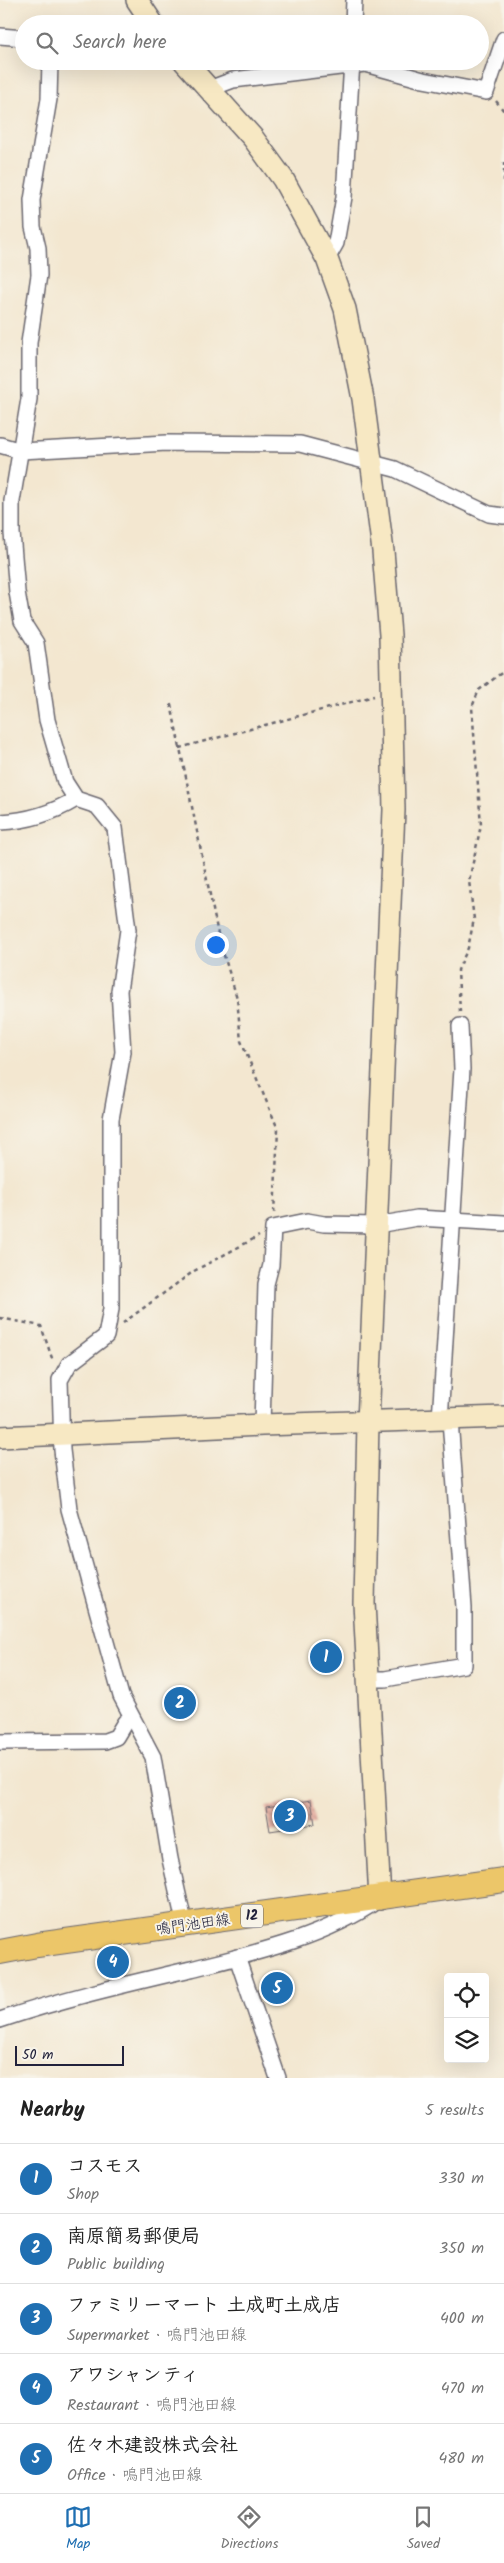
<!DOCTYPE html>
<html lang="en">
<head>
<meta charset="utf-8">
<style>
	body { margin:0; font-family:Kalam,"Klee One",sans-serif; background:#f6f6f6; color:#222 }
	.controls { position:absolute; right:15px; bottom:15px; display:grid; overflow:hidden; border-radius:5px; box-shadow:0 5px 20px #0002 }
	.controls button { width:45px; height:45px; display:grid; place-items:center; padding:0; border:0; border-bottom:1px solid #e0e0e0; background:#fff; color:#222; font:25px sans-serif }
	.scale { position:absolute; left:15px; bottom:12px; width:109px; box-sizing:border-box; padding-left:5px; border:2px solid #22223b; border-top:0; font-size:14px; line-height:18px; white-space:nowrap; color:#22223b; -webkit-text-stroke:4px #f7f3e8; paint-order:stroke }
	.you { position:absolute; left:215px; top:944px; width:18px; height:18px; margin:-12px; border:4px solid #fff; border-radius:50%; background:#1a73e8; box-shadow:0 0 0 8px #1a73e833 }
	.badge { display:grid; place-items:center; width:32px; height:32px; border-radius:50%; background:#1f6fb2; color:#fff; font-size:16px; font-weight:700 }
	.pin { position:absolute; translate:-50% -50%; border:2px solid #fff; box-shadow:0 1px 5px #0006 }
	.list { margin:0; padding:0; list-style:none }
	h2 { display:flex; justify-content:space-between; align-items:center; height:65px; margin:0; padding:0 20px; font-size:21px }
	h2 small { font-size:16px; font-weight:400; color:#767676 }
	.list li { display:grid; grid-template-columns:32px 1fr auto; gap:15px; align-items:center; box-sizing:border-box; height:70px; padding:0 20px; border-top:1px solid #e0e0e0 }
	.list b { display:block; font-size:19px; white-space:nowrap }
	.list p { margin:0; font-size:16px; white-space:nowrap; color:#767676 }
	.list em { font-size:16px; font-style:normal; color:#767676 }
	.icon { flex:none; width:28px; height:28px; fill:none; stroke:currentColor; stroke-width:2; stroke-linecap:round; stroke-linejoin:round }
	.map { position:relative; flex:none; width:504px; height:2078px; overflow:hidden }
	.search { position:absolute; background:#fff; box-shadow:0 5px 20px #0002; left:15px; right:15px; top:15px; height:55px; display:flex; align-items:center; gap:12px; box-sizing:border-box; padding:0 18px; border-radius:28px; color:#767676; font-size:19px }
	.sheet { height:415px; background:#fff }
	nav { display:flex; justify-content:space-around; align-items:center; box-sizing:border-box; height:70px; border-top:1px solid #e0e0e0; background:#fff; font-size:14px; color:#767676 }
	nav a { display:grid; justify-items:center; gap:2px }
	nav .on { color:#1f6fb2 }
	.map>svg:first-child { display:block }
</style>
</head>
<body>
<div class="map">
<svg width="504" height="2078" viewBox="0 0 504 2078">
	<defs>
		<pattern id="building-back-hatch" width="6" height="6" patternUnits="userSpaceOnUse" patternTransform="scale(1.25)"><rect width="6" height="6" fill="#e7b6a9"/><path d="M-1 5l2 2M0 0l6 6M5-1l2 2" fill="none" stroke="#c69c92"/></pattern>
	</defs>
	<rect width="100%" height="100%" fill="#f7f3e8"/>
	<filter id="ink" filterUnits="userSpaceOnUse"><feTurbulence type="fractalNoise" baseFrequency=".02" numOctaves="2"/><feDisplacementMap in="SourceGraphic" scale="10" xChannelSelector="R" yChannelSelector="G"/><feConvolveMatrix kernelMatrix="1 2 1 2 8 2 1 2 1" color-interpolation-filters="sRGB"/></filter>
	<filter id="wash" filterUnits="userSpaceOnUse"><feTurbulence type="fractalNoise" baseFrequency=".0096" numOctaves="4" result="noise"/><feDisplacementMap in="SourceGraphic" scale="20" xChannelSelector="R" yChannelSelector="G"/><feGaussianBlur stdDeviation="1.12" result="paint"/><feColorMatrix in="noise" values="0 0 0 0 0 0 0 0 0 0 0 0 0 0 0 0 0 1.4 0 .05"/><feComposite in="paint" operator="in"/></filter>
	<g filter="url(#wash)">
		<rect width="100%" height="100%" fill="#f3e7d0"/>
		<g id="blocks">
			<polygon fill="url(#building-back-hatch)" points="311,1800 315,1824 270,1831 266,1807"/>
		</g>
	</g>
	<g filter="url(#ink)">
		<use href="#blocks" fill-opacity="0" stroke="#6b676f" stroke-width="1"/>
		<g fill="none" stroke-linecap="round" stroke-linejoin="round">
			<g stroke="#6b676f" stroke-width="18">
				<g id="street">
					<polyline points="353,24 354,0"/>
					<polyline points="0,36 24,38"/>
					<polyline points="50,61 49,99 32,200 33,227 38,248 39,275 29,343 29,399 12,501 12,533 17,592 22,621 36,643 47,720 65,782 76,799 97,806 115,828 128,930 119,991 123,1052 111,1119 111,1309 106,1336 69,1364 60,1380 62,1450 69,1509 121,1696 153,1757 170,1859 185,1926"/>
					<polyline points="209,89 233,80 365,64 423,80 486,92 504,39"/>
					<polyline points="327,259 336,243 344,197 352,61"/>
					<polyline points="0,445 21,451 167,443 300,444 395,469 489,514 504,516"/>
					<path d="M 0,822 C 26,821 53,813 76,799"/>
					<polyline points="440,1420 462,1069 460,1026"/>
					<polyline points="262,1425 266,1284 271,1265 273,1228 307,1221 324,1224 377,1225 417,1218 504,1223"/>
					<polyline points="367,1679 385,1679 464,1665 464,1607 450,1420"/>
					<polyline points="0,1742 105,1741 116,1737 125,1722 132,1718"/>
					<polyline points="237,1957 278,2078"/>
					<path d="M 0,2020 C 62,1999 127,1984 191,1969 C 255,1953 323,1938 378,1900"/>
				</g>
			</g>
			<g stroke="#6b676f" stroke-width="24">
				<g id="secondary">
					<polyline points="137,0 153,24"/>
					<polyline points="184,61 253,138 283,179 327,259 345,309 363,399 383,551 390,635 394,810 368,1423 364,1603 380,1899"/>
					<polyline points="0,1437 262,1425 504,1417"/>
				</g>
			</g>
			<g stroke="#6b676f" stroke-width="26">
				<polyline id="primary" points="0,1952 37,1945 504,1880"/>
			</g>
			<g stroke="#6b676f" stroke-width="2.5" stroke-dasharray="4 4" stroke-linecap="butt">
				<polyline points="496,101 504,111"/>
				<polyline points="504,162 504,181"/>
				<polyline points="171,704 219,939 237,998 241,1041 278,1129 274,1214"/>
				<polyline points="179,748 374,696"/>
				<polyline points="460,1012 458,970 468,948 474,919 469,881 481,825 472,707 479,690 504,671"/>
				<polyline points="0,1318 41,1326 53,1361"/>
				<polyline points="123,1323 194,1271 259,1236"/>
			</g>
			<use href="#street" stroke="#fff" stroke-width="15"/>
			<use href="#secondary" stroke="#f7e8c3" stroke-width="21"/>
			<use href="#primary" stroke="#ecc669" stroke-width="24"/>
		</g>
	</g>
	<g text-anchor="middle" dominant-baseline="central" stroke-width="4" stroke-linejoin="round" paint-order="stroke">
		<rect fill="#f7f3e8" stroke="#62616f" stroke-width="1" x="241" y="1904.5" width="22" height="23" rx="4"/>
		<g font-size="14" font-weight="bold" fill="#22223b">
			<text x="252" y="1916">12</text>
		</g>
		<g font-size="15" fill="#22223b" stroke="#f7f3e8">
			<text transform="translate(193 1925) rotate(-8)">鳴門池田線</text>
		</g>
	</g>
</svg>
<div class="controls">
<button><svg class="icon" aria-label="locate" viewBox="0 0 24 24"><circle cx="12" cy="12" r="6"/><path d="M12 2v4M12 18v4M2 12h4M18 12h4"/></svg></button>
<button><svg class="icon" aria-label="layers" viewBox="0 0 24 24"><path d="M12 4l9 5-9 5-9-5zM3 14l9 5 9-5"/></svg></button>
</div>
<div class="scale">50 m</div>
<div class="you"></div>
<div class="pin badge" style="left:326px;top:1657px">1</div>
<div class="pin badge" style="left:180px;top:1703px">2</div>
<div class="pin badge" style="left:290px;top:1816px">3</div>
<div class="pin badge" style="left:113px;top:1962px">4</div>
<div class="pin badge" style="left:277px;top:1988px">5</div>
<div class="search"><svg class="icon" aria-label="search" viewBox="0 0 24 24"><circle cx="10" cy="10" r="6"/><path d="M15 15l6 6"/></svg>Search here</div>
</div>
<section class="sheet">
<h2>Nearby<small>5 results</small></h2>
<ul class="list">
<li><span class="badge">1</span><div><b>コスモス</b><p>Shop</p></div><em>330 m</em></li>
<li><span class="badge">2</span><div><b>南原簡易郵便局</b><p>Public building</p></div><em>350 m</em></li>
<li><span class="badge">3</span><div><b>ファミリーマート 土成町土成店</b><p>Supermarket · 鳴門池田線</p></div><em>400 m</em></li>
<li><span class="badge">4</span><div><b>アワシャンティ</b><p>Restaurant · 鳴門池田線</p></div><em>470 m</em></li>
<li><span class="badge">5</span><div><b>佐々木建設株式会社</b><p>Office · 鳴門池田線</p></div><em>480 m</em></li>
</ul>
</section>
<nav>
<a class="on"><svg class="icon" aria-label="map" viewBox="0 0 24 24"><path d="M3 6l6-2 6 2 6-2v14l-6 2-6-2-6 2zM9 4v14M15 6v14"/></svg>Map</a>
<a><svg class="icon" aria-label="directions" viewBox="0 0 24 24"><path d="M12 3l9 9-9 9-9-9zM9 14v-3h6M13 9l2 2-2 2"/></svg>Directions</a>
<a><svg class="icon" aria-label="saved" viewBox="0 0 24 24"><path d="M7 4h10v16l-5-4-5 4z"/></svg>Saved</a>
</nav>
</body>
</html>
